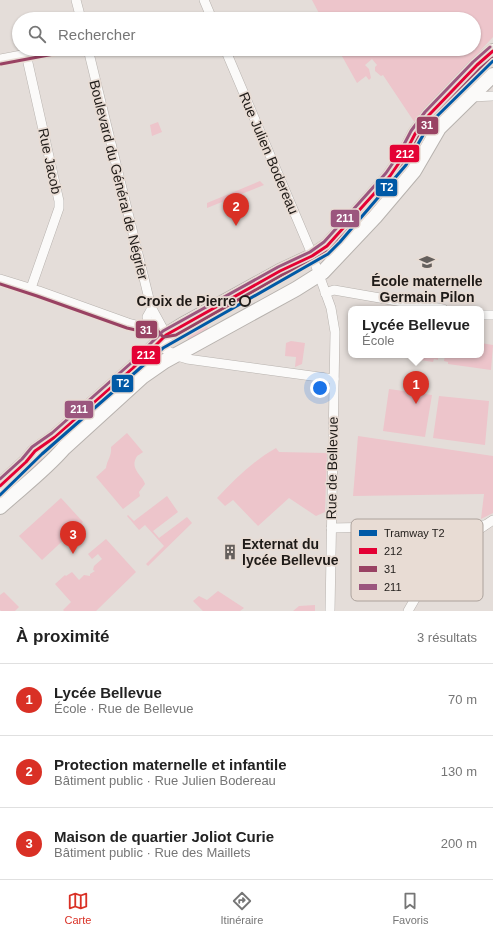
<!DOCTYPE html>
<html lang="fr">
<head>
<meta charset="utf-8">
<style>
	body { margin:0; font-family:Arial,sans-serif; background:#f6f6f6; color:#222 }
	.you { position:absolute; left:320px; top:388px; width:14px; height:14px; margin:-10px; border:3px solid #fff; border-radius:50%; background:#1a73e8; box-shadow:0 0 0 6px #1a73e833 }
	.badge { display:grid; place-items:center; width:26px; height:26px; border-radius:50%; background:#d93025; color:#fff; font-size:13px; font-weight:700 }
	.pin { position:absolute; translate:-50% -33px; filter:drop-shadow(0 1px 2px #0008) }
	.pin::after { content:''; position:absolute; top:21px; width:14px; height:12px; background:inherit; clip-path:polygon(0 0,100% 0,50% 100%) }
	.popup { position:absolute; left:348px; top:306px; width:136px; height:52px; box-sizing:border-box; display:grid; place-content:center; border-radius:8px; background:#fff; filter:drop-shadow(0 1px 3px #0005); font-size:13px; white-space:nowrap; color:#767676 }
	.popup b { font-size:15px; color:#222 }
	.popup::after { content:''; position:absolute; left:50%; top:100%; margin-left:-8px; border:8px solid transparent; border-top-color:#fff }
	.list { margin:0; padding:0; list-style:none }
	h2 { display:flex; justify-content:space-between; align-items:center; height:52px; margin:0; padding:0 16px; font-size:17px }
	h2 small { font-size:13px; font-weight:400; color:#767676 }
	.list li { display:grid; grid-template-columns:26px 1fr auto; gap:12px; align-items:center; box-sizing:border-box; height:72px; padding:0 16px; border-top:1px solid #e0e0e0 }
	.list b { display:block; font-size:15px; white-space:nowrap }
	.list p { margin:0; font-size:13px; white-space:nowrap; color:#767676 }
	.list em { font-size:13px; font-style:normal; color:#767676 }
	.icon { flex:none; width:22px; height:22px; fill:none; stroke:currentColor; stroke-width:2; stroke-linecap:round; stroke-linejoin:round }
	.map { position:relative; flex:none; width:493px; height:611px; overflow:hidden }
	.search { position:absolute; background:#fff; box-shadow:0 1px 3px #0004; left:12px; right:12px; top:12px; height:44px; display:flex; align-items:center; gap:10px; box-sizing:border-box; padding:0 14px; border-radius:22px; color:#767676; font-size:15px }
	.sheet { height:268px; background:#fff }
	nav { display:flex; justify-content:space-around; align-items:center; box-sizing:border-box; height:56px; border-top:1px solid #e0e0e0; background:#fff; font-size:11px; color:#767676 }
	nav a { display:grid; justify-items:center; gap:2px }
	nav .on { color:#d93025 }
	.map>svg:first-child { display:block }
</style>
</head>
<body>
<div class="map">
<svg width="493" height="611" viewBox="0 0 493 611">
	<rect width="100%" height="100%" fill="#e4ddd9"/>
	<g fill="#edc5cb">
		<polygon points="312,0 493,0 493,37 468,64 417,126 383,75 381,76 375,71 375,67 377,65 372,59 365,65 369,69 371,78 369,80 366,76 357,83 338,49 474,49 474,19 322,19"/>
		<polygon points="478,72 484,78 411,168 324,263 320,257 428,123"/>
		<polygon points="158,122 162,132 152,136 150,125"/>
		<polygon points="260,181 264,185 207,208 207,203"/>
		<polygon points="203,318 210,332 190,343 183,330"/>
		<polygon points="291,341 305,343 302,364 295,367 296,357 285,356 286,343"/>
		<polygon points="481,343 493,345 491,370 448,364 448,362 444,361 445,355 481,355"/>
		<polygon points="389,355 438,355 438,360 434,359 433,362"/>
		<polygon points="389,389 432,395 425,437 383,431"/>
		<polygon points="439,396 489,401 485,445 433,438"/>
		<path d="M 127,433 L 143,452 C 141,454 137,455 136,458 C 130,469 143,476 145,484 L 139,492 L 140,496 L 123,509 L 96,477 L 106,468 C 107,460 112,456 111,447 Z"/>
		<polygon points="358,436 493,456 493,513 481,519 484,494 353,496"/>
		<path d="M 276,448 L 279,452 L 327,453 L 325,512 L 316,516 L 289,498 L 258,526 L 233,500 L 225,506 L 217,498 C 235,479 253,461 276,448 Z"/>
		<polygon points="39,455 44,461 0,501 0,491"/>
		<polygon points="167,496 178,512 153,531 159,538 187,517 192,523 148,566 146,564 164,546 145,525 139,530 127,516 128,515 134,521"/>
		<polygon points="61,498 83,522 42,560 19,536"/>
		<polygon points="106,539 136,572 96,611 64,611 63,610 71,602 55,584 65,575 66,576 72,572 79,580 84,575 90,576 90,574 95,571 93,570 94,566 102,559 98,554 92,559 88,554"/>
		<polygon points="218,591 244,608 240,611 203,611 193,601 199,596 207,600"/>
		<polygon points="4,592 19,607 15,611 1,611 0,610 0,595"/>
		<polygon points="315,605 315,611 293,611 299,606"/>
	</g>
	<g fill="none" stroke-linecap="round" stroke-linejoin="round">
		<g stroke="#b7b2ae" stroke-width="10">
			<g id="street">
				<polyline points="76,0 81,19"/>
				<polyline points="204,0 212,19"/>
				<polyline points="88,49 151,307 163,329 163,332 158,338"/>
				<polyline points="225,49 309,247 331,308 335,332 330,611"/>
				<polyline points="26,54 59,201 59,208 31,288"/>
				<polyline points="0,59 53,49"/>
				<polyline points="471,97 493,96"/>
				<polyline points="0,279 39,291 128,323 140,326 154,322"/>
				<polyline points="325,293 334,290 443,309"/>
				<path d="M 151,310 L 147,317 C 150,342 166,353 187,359 L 334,379"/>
				<polyline points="481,315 493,315"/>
				<polyline points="331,528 485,525"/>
				<polyline points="408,611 427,578 468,537 493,520"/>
			</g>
		</g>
		<g stroke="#b7b2ae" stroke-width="16">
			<g id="primary">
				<polyline points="0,486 26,462 35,451 55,437 133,368 166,335 182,325 280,271 312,256 327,246 390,176 403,157 415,134 429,115 477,65 493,51"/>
				<path d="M 0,507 C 21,488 46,469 64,448 L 142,377 L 165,361 L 296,289 L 323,272 L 375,217 L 414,171 L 439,128 L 493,75"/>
			</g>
		</g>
		<use href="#street" stroke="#fbfaf9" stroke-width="9"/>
		<use href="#primary" stroke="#fbfaf9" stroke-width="14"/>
		<g stroke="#e8dcd4" stroke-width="6">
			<polyline id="bus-1" points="0,486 26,462 35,451 55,437 133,368 166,335 280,271 312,256 327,246 390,176 403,157 415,134 429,115 477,65 493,51"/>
		</g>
		<g stroke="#e8dcd4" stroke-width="6">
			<g id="bus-2">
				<polyline points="1,64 54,54"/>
				<polyline points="0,284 37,296 127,328 140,331 156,328 161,335 164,337 176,335 282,275 314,260 330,250 394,179 407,159 419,137 433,118 480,69 493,58"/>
			</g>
		</g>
		<g stroke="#e8dcd4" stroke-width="6">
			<polyline id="bus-3" points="0,479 22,459 32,447 52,433 130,364 163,331 278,267 310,252 324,242 386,173 399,154 411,131 425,112 473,62 490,47"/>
		</g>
		<use href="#bus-1" stroke="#e40134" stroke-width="3"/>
		<use href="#bus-2" stroke="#994263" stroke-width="3"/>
		<use href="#bus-3" stroke="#9b567e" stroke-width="3"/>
		<g stroke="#e8dcd4" stroke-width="6">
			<polyline id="tram-1" points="0,495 42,454 163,348 328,254 340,242 406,165 430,123 493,61"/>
		</g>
		<use href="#tram-1" stroke="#0059a6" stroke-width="3"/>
	</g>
	<defs>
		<g id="school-bare" transform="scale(1.2)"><path d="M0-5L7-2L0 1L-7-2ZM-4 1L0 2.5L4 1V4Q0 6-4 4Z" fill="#645f5c" stroke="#e8dcd4" stroke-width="2.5" paint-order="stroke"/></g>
		<g id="building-bare" transform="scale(1.2)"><path d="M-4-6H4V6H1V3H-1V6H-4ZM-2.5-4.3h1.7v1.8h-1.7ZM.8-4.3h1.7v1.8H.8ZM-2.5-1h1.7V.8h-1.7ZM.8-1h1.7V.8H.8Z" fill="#645f5c" stroke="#e8dcd4" stroke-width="2.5" paint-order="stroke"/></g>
	</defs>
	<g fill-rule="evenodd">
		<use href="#school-bare" x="427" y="262"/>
		<use href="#building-bare" x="230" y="552"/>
	</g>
	<circle fill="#e8dcd4" stroke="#1f1b18" stroke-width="2" cx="245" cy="301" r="5"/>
	<g text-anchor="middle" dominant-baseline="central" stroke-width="3.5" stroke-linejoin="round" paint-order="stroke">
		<g font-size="14" fill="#1f1b18" stroke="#e8dcd4">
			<text transform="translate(269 153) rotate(67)">Rue Julien Bodereau</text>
			<text transform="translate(50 161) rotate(78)">Rue Jacob</text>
			<text transform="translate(119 180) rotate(76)">Boulevard du Général de Négrier</text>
			<text transform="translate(332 468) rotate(-89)">Rue de Bellevue</text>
		</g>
		<g font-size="14" font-weight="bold" fill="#1f1b18" stroke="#e8dcd4">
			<text x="427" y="281">École maternelle<tspan x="427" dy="16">Germain Pilon</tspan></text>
			<text x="242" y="544" text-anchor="start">Externat du<tspan x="242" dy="16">lycée Bellevue</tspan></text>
		</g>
		<g font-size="14" font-weight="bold" fill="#1f1b18" stroke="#e8dcd4" text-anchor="end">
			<text x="236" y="301">Croix de Pierre</text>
		</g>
	</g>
	<rect x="351" y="519" width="132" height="82" rx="6" fill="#e8dcd4" stroke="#aca29c" stroke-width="1"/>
	<rect x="359" y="530" width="18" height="6" fill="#0059a6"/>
	<rect x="359" y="548" width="18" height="6" fill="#e40134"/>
	<rect x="359" y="566" width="18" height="6" fill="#994263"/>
	<rect x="359" y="584" width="18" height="6" fill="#9b567e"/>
	<g font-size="11" fill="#1f1b18">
		<text x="384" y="537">Tramway T2</text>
		<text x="384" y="555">212</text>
		<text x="384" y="573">31</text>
		<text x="384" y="591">211</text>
	</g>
	<g stroke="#e8dcd4" stroke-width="1.5">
		<rect x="416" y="116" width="23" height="19" rx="4" fill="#994263"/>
		<rect x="389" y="144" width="31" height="19" rx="4" fill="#e40134"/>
		<rect x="375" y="178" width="23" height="19" rx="4" fill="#0059a6"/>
		<rect x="330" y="209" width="30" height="19" rx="4" fill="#9b567e"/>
		<rect x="135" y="320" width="23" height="19" rx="4" fill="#994263"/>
		<rect x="131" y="345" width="30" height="20" rx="4" fill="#e40134"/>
		<rect x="111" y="374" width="23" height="19" rx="4" fill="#0059a6"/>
		<rect x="64" y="400" width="30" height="19" rx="4" fill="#9b567e"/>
	</g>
	<g font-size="11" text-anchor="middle" font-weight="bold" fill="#fff">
		<text x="427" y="129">31</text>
		<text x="405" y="158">212</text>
		<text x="387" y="191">T2</text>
		<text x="345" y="222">211</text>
		<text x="146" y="334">31</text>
		<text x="146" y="359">212</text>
		<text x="123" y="387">T2</text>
		<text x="79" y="413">211</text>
	</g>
</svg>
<div class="you"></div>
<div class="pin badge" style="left:416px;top:404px">1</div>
<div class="popup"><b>Lycée Bellevue</b>École</div>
<div class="pin badge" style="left:236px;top:226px">2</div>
<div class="pin badge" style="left:73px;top:554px">3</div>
<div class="search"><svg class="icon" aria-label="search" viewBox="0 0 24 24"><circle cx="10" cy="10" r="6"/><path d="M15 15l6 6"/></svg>Rechercher</div>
</div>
<section class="sheet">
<h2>À proximité<small>3 résultats</small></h2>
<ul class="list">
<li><span class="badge">1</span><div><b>Lycée Bellevue</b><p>École · Rue de Bellevue</p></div><em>70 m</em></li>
<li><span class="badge">2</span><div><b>Protection maternelle et infantile</b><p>Bâtiment public · Rue Julien Bodereau</p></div><em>130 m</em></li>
<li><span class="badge">3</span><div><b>Maison de quartier Joliot Curie</b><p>Bâtiment public · Rue des Maillets</p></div><em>200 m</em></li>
</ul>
</section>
<nav>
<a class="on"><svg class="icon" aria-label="map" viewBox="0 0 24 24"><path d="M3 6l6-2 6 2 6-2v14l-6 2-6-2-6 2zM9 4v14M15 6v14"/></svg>Carte</a>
<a><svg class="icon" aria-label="directions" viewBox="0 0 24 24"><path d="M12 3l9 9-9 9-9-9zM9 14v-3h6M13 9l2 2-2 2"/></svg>Itinéraire</a>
<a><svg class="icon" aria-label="saved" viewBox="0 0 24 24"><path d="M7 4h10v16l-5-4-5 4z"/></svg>Favoris</a>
</nav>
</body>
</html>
